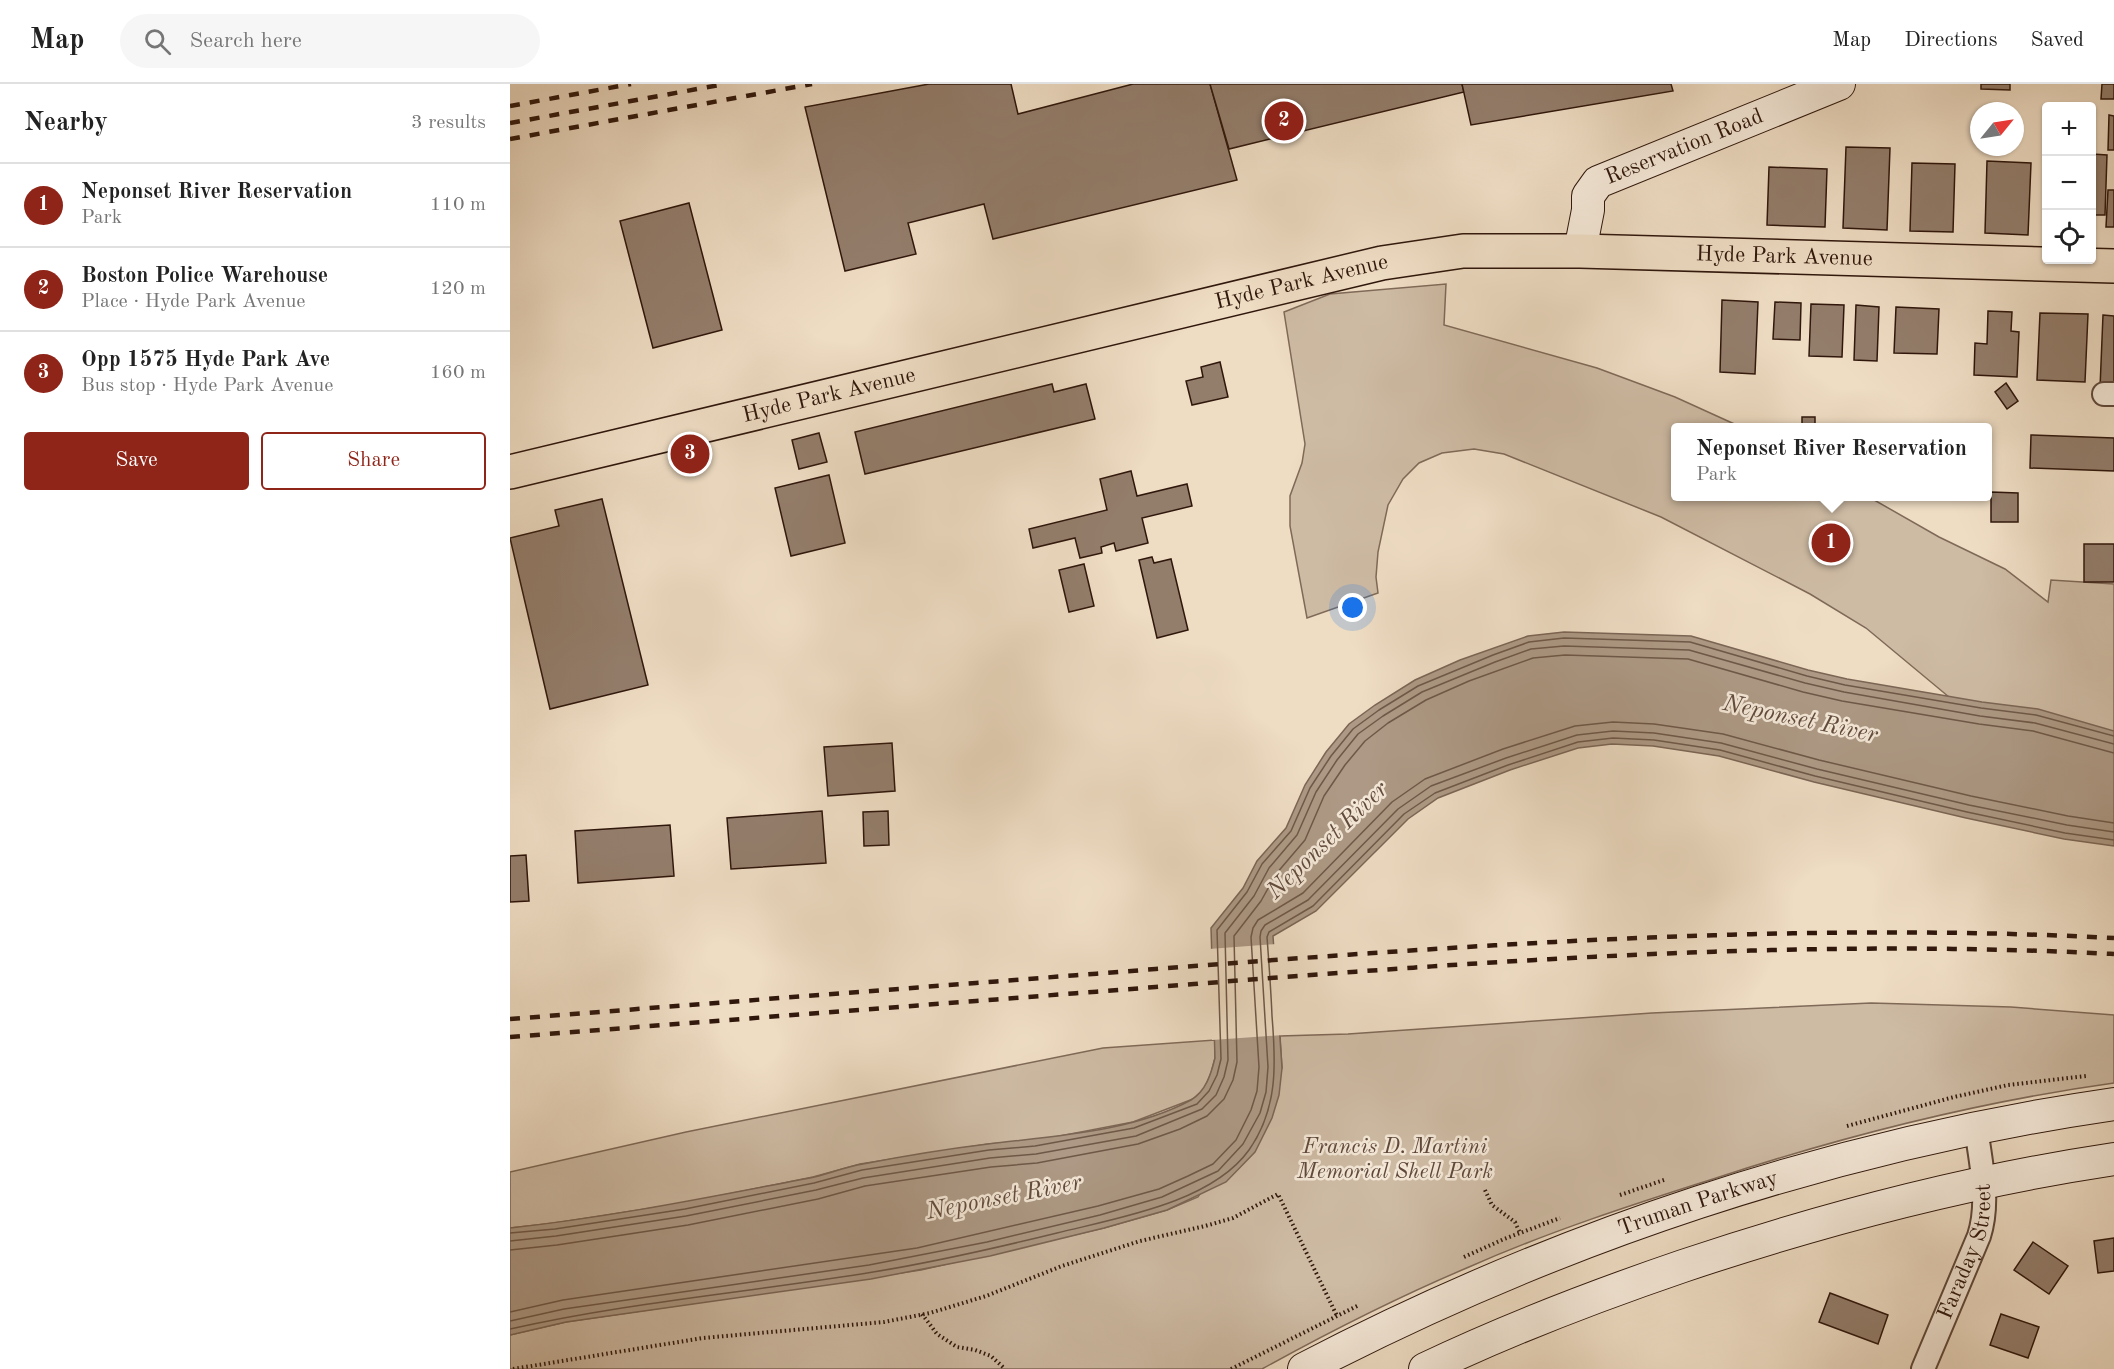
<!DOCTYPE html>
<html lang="en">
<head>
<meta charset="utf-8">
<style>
	body { margin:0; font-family:"Old Standard TT",serif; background:#f6f6f6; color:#222 }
	.controls { position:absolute; right:18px; top:18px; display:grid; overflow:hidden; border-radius:6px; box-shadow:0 2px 4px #0004 }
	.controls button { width:54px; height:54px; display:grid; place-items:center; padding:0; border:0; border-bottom:2px solid #e0e0e0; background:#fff; color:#222; font:30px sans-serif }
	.compass { position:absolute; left:1460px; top:18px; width:54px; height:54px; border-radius:50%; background:#fff; box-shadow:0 2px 4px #0004; rotate:60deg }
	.you { position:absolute; left:843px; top:524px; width:21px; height:21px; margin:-15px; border:4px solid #fff; border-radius:50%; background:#1a73e8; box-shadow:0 0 0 9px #1a73e833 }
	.badge { display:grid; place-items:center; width:39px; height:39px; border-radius:50%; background:#8f2418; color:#fff; font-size:20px; font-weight:700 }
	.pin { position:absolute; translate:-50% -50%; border:3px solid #fff; box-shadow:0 2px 6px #0006 }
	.popup { position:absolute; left:1161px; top:339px; width:321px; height:78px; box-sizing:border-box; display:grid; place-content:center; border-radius:6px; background:#fff; filter:drop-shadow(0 2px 4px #0005); font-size:20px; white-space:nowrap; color:#767676 }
	.popup b { font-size:22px; color:#222 }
	.popup::after { content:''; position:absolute; left:50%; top:100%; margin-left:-12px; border:12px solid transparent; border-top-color:#fff }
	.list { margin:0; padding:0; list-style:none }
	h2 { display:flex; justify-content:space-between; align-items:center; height:78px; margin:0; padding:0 24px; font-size:26px }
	h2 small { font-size:20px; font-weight:400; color:#767676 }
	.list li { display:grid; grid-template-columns:39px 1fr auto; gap:18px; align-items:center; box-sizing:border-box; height:84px; padding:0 24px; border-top:2px solid #e0e0e0 }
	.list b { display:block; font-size:22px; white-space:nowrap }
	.list p { margin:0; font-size:20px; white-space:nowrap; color:#767676 }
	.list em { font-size:20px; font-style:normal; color:#767676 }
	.actions { display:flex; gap:12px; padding:18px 24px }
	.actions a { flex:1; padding:14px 0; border:2px solid #8f2418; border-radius:6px; text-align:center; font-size:21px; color:#8f2418 }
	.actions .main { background:#8f2418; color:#fff }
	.icon { flex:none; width:33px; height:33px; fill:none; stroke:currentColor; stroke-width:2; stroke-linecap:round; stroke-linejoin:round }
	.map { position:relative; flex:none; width:1604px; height:1285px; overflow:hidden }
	header { display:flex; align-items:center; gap:36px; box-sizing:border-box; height:84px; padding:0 30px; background:#fff; border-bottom:2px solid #e0e0e0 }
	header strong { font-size:28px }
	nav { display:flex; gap:33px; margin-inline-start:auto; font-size:21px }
	.search { width:420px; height:54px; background:#f6f6f6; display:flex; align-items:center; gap:15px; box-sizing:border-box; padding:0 21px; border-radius:33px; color:#767676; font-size:22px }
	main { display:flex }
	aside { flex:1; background:#fff }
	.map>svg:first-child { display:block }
</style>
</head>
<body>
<header>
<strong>Map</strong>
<div class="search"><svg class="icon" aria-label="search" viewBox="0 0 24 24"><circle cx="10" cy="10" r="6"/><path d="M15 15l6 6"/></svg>Search here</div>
<nav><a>Map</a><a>Directions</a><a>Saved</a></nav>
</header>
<main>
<aside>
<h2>Nearby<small>3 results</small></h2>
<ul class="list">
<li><span class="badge">1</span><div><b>Neponset River Reservation</b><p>Park</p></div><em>110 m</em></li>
<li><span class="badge">2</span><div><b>Boston Police Warehouse</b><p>Place · Hyde Park Avenue</p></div><em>120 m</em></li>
<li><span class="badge">3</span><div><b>Opp 1575 Hyde Park Ave</b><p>Bus stop · Hyde Park Avenue</p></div><em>160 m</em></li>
</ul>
<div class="actions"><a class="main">Save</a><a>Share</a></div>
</aside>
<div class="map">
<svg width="1604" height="1285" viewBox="0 0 1604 1285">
	<rect width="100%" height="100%" fill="#eedcc3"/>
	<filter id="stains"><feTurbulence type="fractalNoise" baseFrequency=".00333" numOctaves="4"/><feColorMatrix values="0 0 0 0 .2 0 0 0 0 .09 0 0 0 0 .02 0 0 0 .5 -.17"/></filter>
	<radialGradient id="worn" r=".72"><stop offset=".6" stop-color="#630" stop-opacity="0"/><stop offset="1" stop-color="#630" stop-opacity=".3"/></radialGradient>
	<g fill="#cebba4" stroke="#7f6958" stroke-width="1.5">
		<polygon points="936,200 934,241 1087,284 1165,313 1231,343 1165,344 1165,412 1359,413 1429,453 1495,485 1538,518 1541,496 1604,500 1604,716 1457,628 1356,544 1300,510 1151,433 994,370 964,365 932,369 909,379 893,395 878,421 868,468 866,493 868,509 797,534 780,442 780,412 792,379 795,360 774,228 820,210"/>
		<path d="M 1361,919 L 1501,923 L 1604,931 L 1604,999 C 1467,1018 1334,1052 1203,1095 C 1121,1121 1038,1148 959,1183 C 888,1213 819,1248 752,1285 L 0,1285 L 0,1251 L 56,1238 L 411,1186 L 594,1144 L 657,1126 L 688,1113 L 772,984 L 770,952 L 838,950 L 1142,929 Z"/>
		<polygon points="705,956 705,974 701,989 694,1005 683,1015 623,1038 524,1057 478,1060 350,1080 303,1093 174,1119 44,1139 0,1144 0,1088 176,1048 593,964"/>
	</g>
	<path fill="#ad9985" stroke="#7b6555" stroke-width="1.5" d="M 1054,548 L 1181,552 L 1298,586 L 1337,595 L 1472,618 L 1528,625 L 1604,647 L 1604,762 L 1554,755 L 1456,734 L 1304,698 L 1209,672 L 1143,662 L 1102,660 L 1068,664 L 1000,686 L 928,714 L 898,735 L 806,827 L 763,852 L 772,984 L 769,1011 L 762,1034 L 745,1068 L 716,1098 L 657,1126 L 594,1144 L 480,1172 L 361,1195 L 56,1238 L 0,1251 L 0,1144 C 102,1133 199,1113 300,1094 C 318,1090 335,1083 353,1080 C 394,1072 436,1065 478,1060 C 543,1052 622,1048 681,1016 C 696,1007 701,990 705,974 L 701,844 L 733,804 L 747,777 L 776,744 L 795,701 L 816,668 L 839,640 L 865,621 L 905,596 L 950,576 L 1018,552 Z"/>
	<polygon fill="#eedcc3" points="767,860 773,951 702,956 699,865"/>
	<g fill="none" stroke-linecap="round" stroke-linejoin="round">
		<g stroke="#6e5848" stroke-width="1.5">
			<polyline points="0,1149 45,1145 175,1125 304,1099 352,1086 479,1066 525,1062 624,1044 687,1020 699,1007 707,991 711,975 707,846 737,808 752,780 781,747 800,704 821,672 843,645 869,626 908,602 983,571 1019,558 1054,554 1180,558 1297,592 1335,601 1471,624 1526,631 1604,652"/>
			<polyline points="0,1157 46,1152 176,1132 306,1106 353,1094 480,1074 526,1070 626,1052 692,1025 706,1011 714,993 718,976 715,849 744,812 759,784 787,751 806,708 827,676 848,650 873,632 912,608 985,578 1021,565 1054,562 1179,566 1295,599 1334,608 1470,632 1525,639 1604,660"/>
			<polyline points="0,1166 47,1161 178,1141 308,1115 355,1102 481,1083 527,1079 628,1060 670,1045 697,1032 714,1015 723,996 727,978 724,852 751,817 766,790 795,756 814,712 835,681 855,657 878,639 916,616 959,597 1023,574 1055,571 1178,575 1293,608 1332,617 1469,640 1523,647 1604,669"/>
			<polyline points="0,1228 53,1216 407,1164 588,1122 649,1105 678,1092 703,1080 726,1056 741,1026 747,1007 749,983 741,853 743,844 748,836 793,809 882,718 915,695 993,665 1065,642 1103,638 1144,640 1213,650 1309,676 1461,712 1558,732 1604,739"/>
			<polyline points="0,1237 54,1225 359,1181 477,1158 590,1131 652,1113 708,1087 733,1060 750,1029 756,1008 758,983 750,853 751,847 755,841 798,816 888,725 921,702 996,674 1067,651 1103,647 1144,649 1211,659 1307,685 1459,721 1557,741 1604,748"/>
			<path d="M 0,1245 C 119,1218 242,1208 363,1188 C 425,1178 486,1164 547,1149 C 607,1134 701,1119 739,1066 C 768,1025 766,980 762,932 C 761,906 759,880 757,853 L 759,848 L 803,822 L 894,730 L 925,709 L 998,681 L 1068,658 L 1103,654 L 1144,656 L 1210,666 L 1305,692 L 1457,728 L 1555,749 L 1604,756"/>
		</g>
	</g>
	<g fill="#937d6b" stroke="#30170c" stroke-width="1.5">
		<polygon points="419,0 501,0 508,30 623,0 700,0 727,96 483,155 474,120 398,139 406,170 335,187 295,23"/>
		<polygon points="700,0 952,0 954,8 719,65"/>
		<polygon points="952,0 1161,0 1163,7 961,41"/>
		<polygon points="1471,0 1500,0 1500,6 1471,5"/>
		<polygon points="1592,0 1604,0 1604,15 1591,15"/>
		<polygon points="1599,31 1604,32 1604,66 1598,66"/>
		<polygon points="1336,63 1380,64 1377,146 1333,144"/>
		<polygon points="1582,70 1597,71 1595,131 1582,131"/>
		<polygon points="1477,77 1521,79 1518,151 1475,149"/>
		<polygon points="1402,79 1445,80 1443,148 1400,147"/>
		<polygon points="1259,83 1317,85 1315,143 1257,141"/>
		<polygon points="1598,106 1604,106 1604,143 1596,143"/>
		<polygon points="179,119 212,246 143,264 110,137"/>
		<polygon points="1212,216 1248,218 1245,290 1210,288"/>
		<polygon points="1265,218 1291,219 1290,256 1263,255"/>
		<polygon points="1301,220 1334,221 1332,273 1299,272"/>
		<polygon points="1346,221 1369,223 1367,277 1344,276"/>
		<polygon points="1386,223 1429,225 1427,270 1384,269"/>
		<polygon points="1478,227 1502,228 1501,247 1509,248 1507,293 1464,291 1465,259 1477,260"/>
		<polygon points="1530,229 1578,230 1575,298 1527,296"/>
		<polygon points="1593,231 1604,232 1604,304 1590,304"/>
		<polygon points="710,278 718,313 682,321 676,297 693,293 691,283"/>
		<polygon points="1496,299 1508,317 1497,325 1485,308"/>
		<polygon points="542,300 544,308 576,300 585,335 355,390 345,348"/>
		<rect x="1292" y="333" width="13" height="11"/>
		<polygon points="309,349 317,378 289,385 282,356"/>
		<polygon points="1521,351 1604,354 1604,387 1520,384"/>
		<rect x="1477" y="367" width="4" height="37"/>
		<polygon points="621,387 627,412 677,400 682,422 632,434 638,459 606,467 604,459 591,463 592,469 570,474 565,454 523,464 519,445 597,426 590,395"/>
		<polygon points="319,391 335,459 281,472 265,404"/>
		<polygon points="1481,408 1508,409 1508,438 1481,438"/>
		<polygon points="92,415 138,601 40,625 0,454 49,442 45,426"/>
		<rect x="1574" y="460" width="30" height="38"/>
		<polygon points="642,473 644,479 661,475 678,546 647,554 629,476"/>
		<polygon points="574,480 584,522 559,528 549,486"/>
		<polygon points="382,659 385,707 318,712 314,663"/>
		<polygon points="312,727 316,779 221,785 217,734"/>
		<polygon points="378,727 379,761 354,762 353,728"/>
		<polygon points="160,741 164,792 68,799 65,747"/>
		<polygon points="16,771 19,817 0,818 0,772"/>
		<polygon points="1604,1154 1604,1187 1588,1189 1584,1157"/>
		<polygon points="1523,1158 1558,1182 1539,1210 1504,1186"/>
		<polygon points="1320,1209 1378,1231 1368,1260 1309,1238"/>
		<polygon points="1491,1230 1529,1243 1518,1274 1480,1261"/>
	</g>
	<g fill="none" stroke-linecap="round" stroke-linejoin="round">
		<g stroke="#60483a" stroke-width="26">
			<g id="minor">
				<polyline points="1594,310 1604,310"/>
				<path id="s1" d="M 1413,1285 L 1469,1152 C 1480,1118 1471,1080 1466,1044"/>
			</g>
		</g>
		<g stroke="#30170c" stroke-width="34">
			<g id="secondary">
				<path id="s2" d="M 1070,167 L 1078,126 L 1078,112 L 1088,98 L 1329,0"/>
				<path id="s3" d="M 794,1285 C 1047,1153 1322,1061 1604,1020"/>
				<path d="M 915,1285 C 999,1245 1085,1212 1173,1182 C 1313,1135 1457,1097 1604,1075"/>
			</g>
		</g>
		<g stroke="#30170c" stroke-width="36">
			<g id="primary">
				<path id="s4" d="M 0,388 L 872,179 L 953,167 L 1070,167 L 1604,182"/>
			</g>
		</g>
		<g stroke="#30170c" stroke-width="4" stroke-dasharray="1.5 3" stroke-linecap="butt">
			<polyline points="1337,1042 1444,1013 1498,1001 1576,992"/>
			<polyline points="975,1106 982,1121 1005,1138 1010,1149"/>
			<polyline points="1110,1111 1154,1096"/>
			<polyline points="954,1173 994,1155 1050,1134"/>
			<polyline points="412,1230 427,1250 447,1263 465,1266 481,1272 495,1285"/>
			<polyline points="3,1285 193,1254 374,1238 420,1229 476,1212 552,1182 630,1157 695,1142 723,1134 768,1110 827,1232"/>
			<polyline points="721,1285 849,1221"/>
		</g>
		<use href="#minor" stroke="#f4e8d8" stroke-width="22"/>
		<use href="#secondary" stroke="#f4e8d8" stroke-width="32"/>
		<use href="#primary" stroke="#eedcc3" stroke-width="33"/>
		<g stroke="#30170c" stroke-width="4.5" stroke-dasharray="10 10" stroke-linecap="butt">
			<polyline points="0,22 121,0"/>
			<polyline points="0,39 215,0"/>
			<polyline points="0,55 302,0"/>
			<path d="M 0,935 C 228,917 456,900 684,882 C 990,859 1297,838 1604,854"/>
			<path d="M 0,953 C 228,935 456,918 684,900 C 990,876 1297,854 1604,870"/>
		</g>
	</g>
	<g text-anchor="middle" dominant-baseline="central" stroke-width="5" stroke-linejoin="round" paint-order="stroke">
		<g font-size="22" fill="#30170c" stroke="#f4e8d8">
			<text stroke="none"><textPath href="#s2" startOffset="166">Reservation Road</textPath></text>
			<text stroke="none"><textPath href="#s4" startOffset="1300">Hyde Park Avenue</textPath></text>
			<text stroke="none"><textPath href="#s4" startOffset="814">Hyde Park Avenue</textPath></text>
			<text stroke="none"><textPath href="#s4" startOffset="328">Hyde Park Avenue</textPath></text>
			<text stroke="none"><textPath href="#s3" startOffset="428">Truman Parkway</textPath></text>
			<text stroke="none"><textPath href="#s1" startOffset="126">Faraday Street</textPath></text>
		</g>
		<g font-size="22" font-style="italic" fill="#5f483a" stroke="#f4e8d8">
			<text x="885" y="1063">Francis D. Martini<tspan x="885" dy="25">Memorial Shell Park</tspan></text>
		</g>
		<g font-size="24" font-style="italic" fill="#624b3c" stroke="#f4e8d8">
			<text transform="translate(1290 636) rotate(12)">Neponset River</text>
			<text transform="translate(818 757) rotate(-44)">Neponset River</text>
			<text transform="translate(494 1114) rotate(-11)">Neponset River</text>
		</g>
	</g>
	<rect width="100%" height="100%" filter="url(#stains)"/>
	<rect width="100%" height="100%" fill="url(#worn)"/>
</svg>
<div class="controls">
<button>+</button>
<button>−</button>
<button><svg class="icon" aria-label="locate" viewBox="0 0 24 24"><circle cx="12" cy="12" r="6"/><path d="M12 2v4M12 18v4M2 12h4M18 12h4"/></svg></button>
</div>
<svg class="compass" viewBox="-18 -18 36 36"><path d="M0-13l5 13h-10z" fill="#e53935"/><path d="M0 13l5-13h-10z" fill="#767676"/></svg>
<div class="you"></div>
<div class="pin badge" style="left:1321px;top:459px">1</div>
<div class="popup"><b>Neponset River Reservation</b>Park</div>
<div class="pin badge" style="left:774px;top:37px">2</div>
<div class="pin badge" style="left:180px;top:370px">3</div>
</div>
</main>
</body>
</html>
